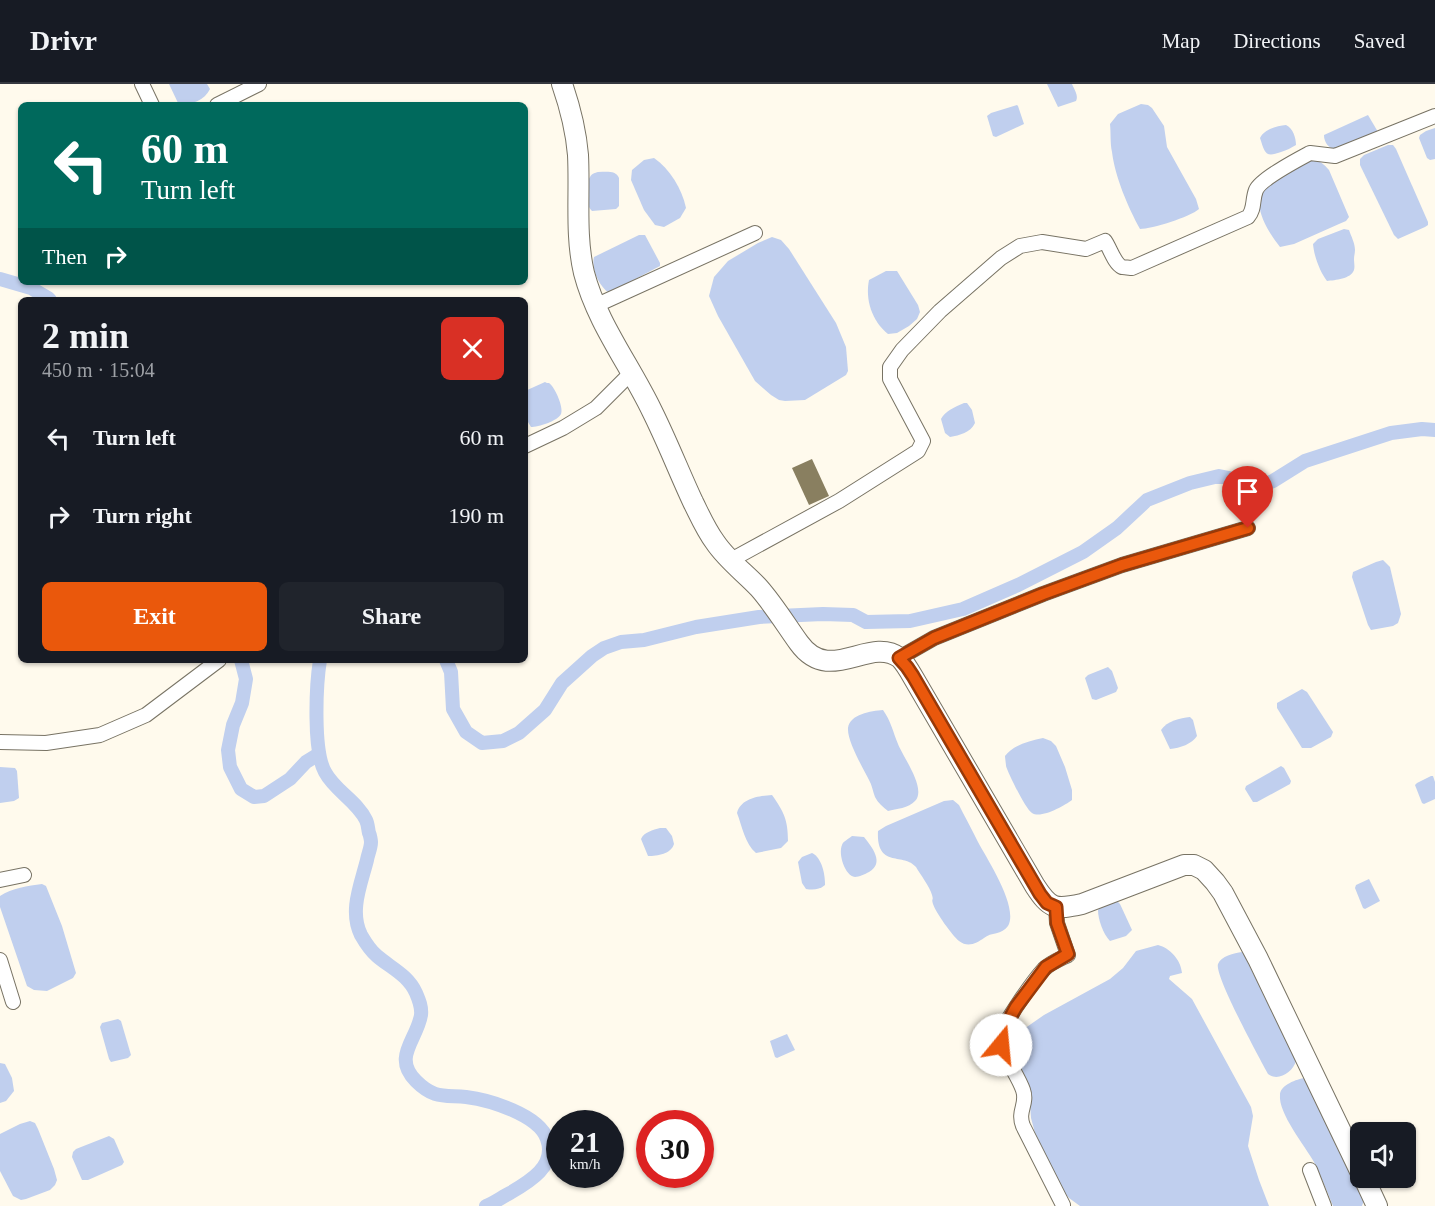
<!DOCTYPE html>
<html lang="en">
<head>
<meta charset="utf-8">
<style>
  :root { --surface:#171b24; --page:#20242c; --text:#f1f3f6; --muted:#9ea1a6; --line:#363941; --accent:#ea580c }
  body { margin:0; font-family:"Times New Roman",serif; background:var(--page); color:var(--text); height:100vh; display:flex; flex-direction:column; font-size:22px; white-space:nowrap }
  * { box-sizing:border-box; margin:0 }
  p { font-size:20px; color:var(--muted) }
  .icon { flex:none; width:33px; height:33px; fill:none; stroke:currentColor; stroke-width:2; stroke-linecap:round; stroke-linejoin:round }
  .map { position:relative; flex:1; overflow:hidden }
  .panel { position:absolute; left:18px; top:213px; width:510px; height:366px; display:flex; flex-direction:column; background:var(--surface); border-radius:9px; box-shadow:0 2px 4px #0004 }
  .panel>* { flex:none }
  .guide { position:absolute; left:18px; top:18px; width:510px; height:183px; border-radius:9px; box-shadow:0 2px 4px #0004; background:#00695c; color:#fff; overflow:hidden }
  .buttons { position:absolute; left:1350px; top:1038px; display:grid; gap:12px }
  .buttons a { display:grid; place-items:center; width:66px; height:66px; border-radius:9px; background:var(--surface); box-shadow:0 2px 4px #0004; font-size:30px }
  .speed { position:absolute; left:546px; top:1026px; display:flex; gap:12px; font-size:30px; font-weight:700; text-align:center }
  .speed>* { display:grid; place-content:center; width:78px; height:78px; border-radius:50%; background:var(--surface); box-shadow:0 2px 4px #0004; line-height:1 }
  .speed small { font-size:15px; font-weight:400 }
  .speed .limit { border:9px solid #d22; background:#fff; color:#111 }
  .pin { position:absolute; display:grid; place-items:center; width:51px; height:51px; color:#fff; margin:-62px -26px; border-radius:50% 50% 50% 0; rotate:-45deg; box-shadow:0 0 6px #0007 }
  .pin .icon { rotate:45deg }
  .me { position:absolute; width:66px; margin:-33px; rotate:17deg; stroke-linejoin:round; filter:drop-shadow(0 0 4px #0008) }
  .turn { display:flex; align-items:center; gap:21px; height:126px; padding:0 24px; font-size:27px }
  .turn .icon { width:78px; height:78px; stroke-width:2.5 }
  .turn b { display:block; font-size:42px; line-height:51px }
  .then { display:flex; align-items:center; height:57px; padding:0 24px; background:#0003; gap:12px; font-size:22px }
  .round { display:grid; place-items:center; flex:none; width:63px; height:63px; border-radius:9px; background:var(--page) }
  .head { display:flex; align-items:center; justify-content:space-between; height:102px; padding:0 24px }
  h1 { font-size:36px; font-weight:800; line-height:45px }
  .button { display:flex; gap:12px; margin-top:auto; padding:12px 24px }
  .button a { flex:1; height:69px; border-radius:9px; background:var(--accent); color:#fff; font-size:24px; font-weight:800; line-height:69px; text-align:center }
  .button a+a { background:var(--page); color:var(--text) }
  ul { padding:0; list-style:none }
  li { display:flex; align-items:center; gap:18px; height:78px; padding:0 24px }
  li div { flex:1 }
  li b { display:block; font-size:22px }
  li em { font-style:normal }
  header { display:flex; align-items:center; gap:36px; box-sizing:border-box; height:84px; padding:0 30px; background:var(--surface); border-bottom:2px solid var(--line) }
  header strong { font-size:28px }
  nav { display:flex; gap:33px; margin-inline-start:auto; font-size:21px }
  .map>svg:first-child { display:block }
</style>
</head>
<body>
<header>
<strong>Drivr</strong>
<nav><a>Map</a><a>Directions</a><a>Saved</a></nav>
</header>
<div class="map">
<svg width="1435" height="1122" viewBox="0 0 1435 1122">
  <rect width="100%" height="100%" fill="#fffaed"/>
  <g fill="#c0cfee">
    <path d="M169 0H207L210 5C205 16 191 21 179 21Z"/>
    <path d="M1047 0H1072C1074 5 1079 12 1076 17L1058 23Z"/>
    <path d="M1141 20 1148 21 1152 24 1164 42 1167 63 1196 115 1199 125C1190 133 1152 145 1140 145 1128 123 1115 93 1112 68 1110 59 1111 49 1110 40L1118 30Z"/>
    <polygon points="1017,21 1018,22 1024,40 996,53 993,52 987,32 991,29"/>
    <path d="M1368 31 1378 48 1376 50 1338 66C1329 65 1324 59 1324 51Z"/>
    <path d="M1286 41C1293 44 1296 54 1296 61 1291 64 1287 66 1281 68 1265 74 1265 69 1260 54 1264 45 1277 42 1286 41Z"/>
    <polygon points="1435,44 1435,75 1430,76 1427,74 1419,54 1420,51 1426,47"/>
    <polygon points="1388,61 1393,61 1396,65 1428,138 1428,141 1425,143 1398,155 1394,151 1360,81 1360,75 1364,71"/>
    <path d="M654 74C670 85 682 105 686 124L680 134 664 143 655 141 644 126 631 96 632 86 644 76Z"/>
    <path d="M1312 75C1320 77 1324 80 1329 86L1349 133 1346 137 1339 140 1294 160 1280 163C1268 148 1248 117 1267 100 1274 92 1302 81 1312 75Z"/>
    <path d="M598 88C606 88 616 86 619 94V122L616 125 592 127C585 120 584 102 590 93 592 89 595 89 598 88Z"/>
    <path d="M1344 145 1349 146C1351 152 1355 159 1355 166 1355 169 1354 172 1354 175 1354 178 1355 183 1354 186 1351 195 1335 196 1327 197 1320 188 1314 172 1313 160L1318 155Z"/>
    <path d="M639 151H645L660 179V182L609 209C599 202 591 185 594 173Z"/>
    <polygon points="772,153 781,156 789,165 836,239 846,263 848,287 846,291 805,316 785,317 779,316 771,311 755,297 718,232 709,212 714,193 728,177 758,159"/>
    <path d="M886 187H897L918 221 920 228 917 235 909 242 897 249 888 250C872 237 865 216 869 196Z"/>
    <path d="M545 298C546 299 548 299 549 299 555 303 564 324 561 330 558 337 538 343 531 343L525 333V307Z"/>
    <path d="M964 319H967L972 326 975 339C970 349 960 351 950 353L945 349 941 335C945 327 955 323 964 319Z"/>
    <polygon points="1383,476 1390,483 1401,530 1398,539 1393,542 1371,546 1368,541 1352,493 1353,488 1376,478"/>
    <polygon points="1108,583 1112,587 1118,604 1116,608 1096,616 1092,615 1085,594 1088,591"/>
    <polygon points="1302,605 1307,608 1333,648 1331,653 1311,664 1302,664 1277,624 1277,619"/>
    <path d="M883 626C891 637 893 648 898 660 903 673 927 705 915 717 909 724 896 725 888 727 883 723 878 719 875 713 873 708 872 701 869 696 863 684 847 657 848 644 850 630 871 627 883 626Z"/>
    <path d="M1190 633 1193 636 1197 652C1192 660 1180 664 1170 665L1161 646C1167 637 1180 634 1190 633Z"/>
    <path d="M1043 654 1051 657 1056 662 1065 683 1072 706V716C1064 722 1041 735 1032 729 1026 726 1008 689 1006 682 1006 680 1005 674 1005 672 1013 661 1029 657 1043 654Z"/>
    <polygon points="1281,682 1284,684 1291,697 1290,700 1257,718 1253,718 1245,705 1246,702"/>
    <polygon points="0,683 15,684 17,687 19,714 14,717 0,719"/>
    <polygon points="1431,692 1433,692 1435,698 1435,715 1424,720 1422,719 1415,701 1417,699"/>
    <path d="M772 711C784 728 788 736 788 757L781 764 756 769C745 760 742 742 737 729 741 714 759 712 772 711Z"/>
    <path d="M953 716 959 721 963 729C968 738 973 748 978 758 987 775 1019 823 1008 842 1002 851 991 848 984 854 977 859 968 864 959 857 952 851 936 829 933 820 931 813 934 818 932 811 930 803 920 790 916 783 904 768 876 785 878 747L886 742 944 717Z"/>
    <path d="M660 744H666L672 752 674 760C671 770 658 772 648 772L641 755C644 748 653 746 660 744Z"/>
    <path d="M852 752 864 753C872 763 885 779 869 788 865 790 859 793 855 793 845 792 838 770 842 761 843 757 849 755 852 752Z"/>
    <path d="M812 769C822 774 825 790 825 801 819 806 813 806 806 805L802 799 798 778 802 773Z"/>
    <polygon points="1369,795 1380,817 1365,825 1363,824 1355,804 1356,801"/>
    <path d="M42 800 46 802 62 842 76 889 73 894 47 907 34 906 27 902 0 823V812C12 804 28 802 42 800Z"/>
    <path d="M1117 817 1120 820 1132 846 1126 852 1110 857C1103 850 1098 835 1098 826L1102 822Z"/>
    <path d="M1158 861C1170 864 1181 876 1182 889L1170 892 1169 895 1192 915 1251 1023 1253 1032 1248 1062 1259 1096 1269 1122H1080L1069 1114 1062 1106 1035 1049 1031 1034 1029 1008 1017 969V956L1021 947 1044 931 1110 895 1123 884 1136 867Z"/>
    <path d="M1242 868 1245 872C1261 907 1280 942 1296 977 1293 988 1278 998 1268 990 1260 975 1214 891 1218 880 1221 872 1234 869 1242 868Z"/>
    <polygon points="118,935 121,937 131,971 128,974 111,978 109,975 100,943 102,939"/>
    <polygon points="787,950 795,966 777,974 775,973 770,957"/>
    <polygon points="0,979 5,980 12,994 14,1007 6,1017 0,1019"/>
    <path d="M1305 994 1312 1004 1337 1064 1358 1098 1364 1116 1362 1122H1333C1327 1107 1321 1093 1314 1078 1305 1062 1278 1029 1280 1011 1280 1001 1297 995 1305 994Z"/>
    <polygon points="30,1037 35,1039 38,1045 54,1085 57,1096 55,1101 50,1106 26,1115 21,1116 13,1112 0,1087 0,1050 20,1040"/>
    <polygon points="109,1052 114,1055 124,1078 122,1081 88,1096 82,1096 72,1073 73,1068 76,1065"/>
  </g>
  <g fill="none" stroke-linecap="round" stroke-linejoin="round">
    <g stroke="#c0cfee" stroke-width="14">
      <polyline points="0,195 31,204 48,214 50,216"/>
      <polyline points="241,576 246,595 242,619 233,641 228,666 230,683 241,705 254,713 264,712 290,695 306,678 319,670"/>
      <path d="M320 576C316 601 313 667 325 688 335 707 357 717 366 736 368 740 368 745 369 749 370 750 371 757 371 758 371 764 368 770 367 776 361 800 349 827 361 851 365 858 371 867 377 872 391 884 408 891 416 909 419 916 422 923 421 931 417 956 392 973 416 997 434 1015 444 1011 466 1013 490 1016 539 1031 547 1055 557 1082 529 1098 510 1109 502 1113 494 1119 486 1122"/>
      <polyline points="446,576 451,588 453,625 466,648 482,659 503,657 519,649 545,626 562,599 592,572 604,564 621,558 644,556 696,543 759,533 823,530 853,531 866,538 910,537 963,525 1018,501 1083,468 1117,444 1147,416 1190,399 1219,392 1229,394 1236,402 1254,405 1273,397 1305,377 1391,349 1422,345 1435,346"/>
    </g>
  </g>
  <polygon fill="#897f60" points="812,375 829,412 809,421 792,384"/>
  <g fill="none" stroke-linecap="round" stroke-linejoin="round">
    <defs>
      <g id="street">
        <polyline points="142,0 152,21"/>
        <polyline points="217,21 259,0"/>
        <polyline points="597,221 755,149"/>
        <polyline points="525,362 563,344 596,324 631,289"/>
        <path d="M731 476 839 417 918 367 923 357 890 295V283L902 266 940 227 1001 174 1020 162 1042 158 1086 165 1105 157C1110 164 1114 179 1122 183 1123 183 1131 184 1132 184L1248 133C1255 125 1252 116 1256 106 1261 95 1297 76 1310 69L1335 72 1435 32"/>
        <polyline points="899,574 934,554 1043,510 1122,481 1248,444"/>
        <polyline points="0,658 46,659 100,651 146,631 219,576"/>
        <polyline points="0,796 24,791"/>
        <path d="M1056 823 1057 839 1068 871C1060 875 1050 879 1044 885 1035 895 999 944 1000 955 1002 971 1018 991 1023 1006 1028 1020 1017 1027 1023 1042L1063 1121"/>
        <polyline points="0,876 13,918"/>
        <polyline points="1310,1086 1324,1122"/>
      </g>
      <g id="secondary">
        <path d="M562 0C570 23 576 47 578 71 580 110 575 151 584 189 597 239 630 281 652 327 667 357 679 388 693 418 700 432 706 446 715 458 727 476 745 489 759 504 774 521 786 541 799 559 830 602 869 551 900 574 905 579 909 586 913 593L1035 802C1050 825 1055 826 1082 820L1184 781H1194L1204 786 1215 798 1223 809 1258 875 1360 1087"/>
        <polyline points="1364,1094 1377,1122"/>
      </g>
    </defs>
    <use href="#street" stroke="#787364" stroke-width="16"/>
    <use href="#secondary" stroke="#787364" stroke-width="22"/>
    <use href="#street" stroke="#fff" stroke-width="14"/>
    <use href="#secondary" stroke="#fff" stroke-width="20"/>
  </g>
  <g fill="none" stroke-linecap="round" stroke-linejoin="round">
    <defs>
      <polyline id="route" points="1001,961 1000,952 1016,923 1046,883 1068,870 1057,839 1056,823 1047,819 1040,810 913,592 907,583 899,574 934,554 1043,510 1122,481 1248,444"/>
    </defs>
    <use href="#route" stroke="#983908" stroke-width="15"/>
    <use href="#route" stroke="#ea580c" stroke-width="10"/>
  </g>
</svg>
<div class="buttons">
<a><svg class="icon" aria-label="sound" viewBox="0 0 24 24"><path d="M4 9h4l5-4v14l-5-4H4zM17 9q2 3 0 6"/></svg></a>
</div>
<div class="speed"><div>21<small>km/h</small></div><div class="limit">30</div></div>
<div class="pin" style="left:1248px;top:444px;background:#d93025"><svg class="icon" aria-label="arrive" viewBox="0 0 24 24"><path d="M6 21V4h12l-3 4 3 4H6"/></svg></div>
<svg class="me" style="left:1001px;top:961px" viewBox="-20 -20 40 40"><circle r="19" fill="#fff"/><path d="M0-13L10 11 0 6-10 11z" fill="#ea580c"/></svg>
<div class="guide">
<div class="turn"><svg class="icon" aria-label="left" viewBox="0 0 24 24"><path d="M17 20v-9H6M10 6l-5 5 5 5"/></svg><div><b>60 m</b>Turn left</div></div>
<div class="then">Then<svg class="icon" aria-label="right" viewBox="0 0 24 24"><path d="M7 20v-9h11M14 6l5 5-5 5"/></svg></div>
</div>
<section class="panel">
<div class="head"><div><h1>2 min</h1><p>450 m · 15:04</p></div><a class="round" style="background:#d93025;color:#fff"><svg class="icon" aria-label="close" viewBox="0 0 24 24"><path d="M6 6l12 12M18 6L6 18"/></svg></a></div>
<ul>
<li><svg class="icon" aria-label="left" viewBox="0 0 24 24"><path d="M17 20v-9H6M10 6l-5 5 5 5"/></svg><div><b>Turn left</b></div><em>60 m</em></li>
<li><svg class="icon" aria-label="right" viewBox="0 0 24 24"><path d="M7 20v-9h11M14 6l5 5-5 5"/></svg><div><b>Turn right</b></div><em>190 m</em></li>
</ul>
<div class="button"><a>Exit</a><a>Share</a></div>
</section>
</div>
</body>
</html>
